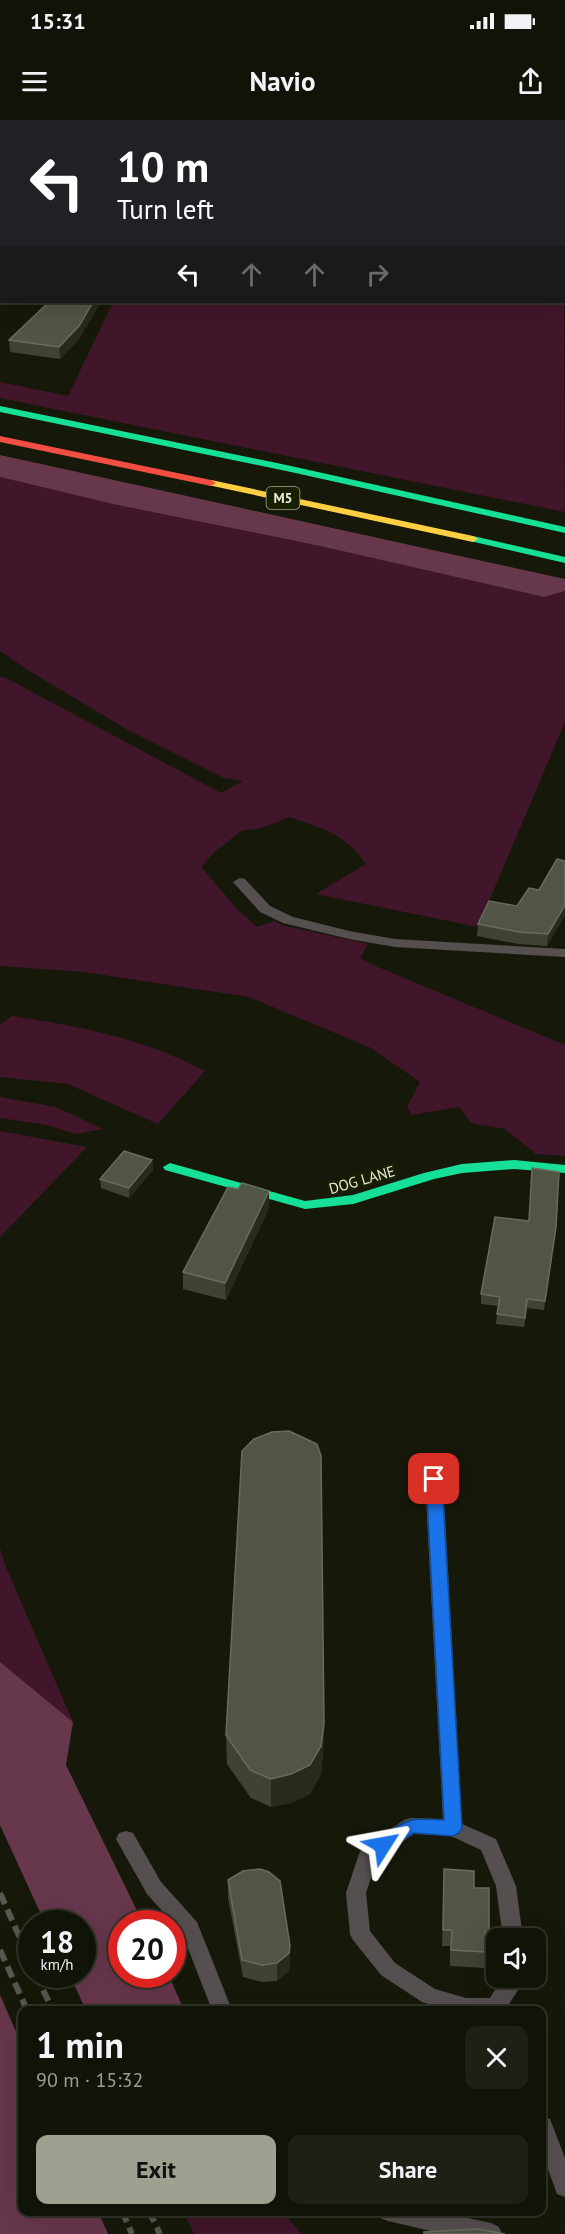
<!DOCTYPE html>
<html lang="en">
<head>
<meta charset="utf-8">
<style>
  :root { --surface:#101307; --page:#1e2015; --text:#f1f3f6; --muted:#9c9e9b; --line:#303228; --accent:#9da290 }
  body { margin:0; font-family:"PT Sans",sans-serif; background:var(--page); color:var(--text); height:100vh; display:flex; flex-direction:column; font-size:22px; white-space:nowrap }
  * { box-sizing:border-box; margin:0 }
  p { font-size:20px; color:var(--muted) }
  .icon { flex:none; width:33px; height:33px; fill:none; stroke:currentColor; stroke-width:2; stroke-linecap:round; stroke-linejoin:round }
  .map { position:relative; flex:1; overflow:hidden }
  .panel { position:absolute; left:18px; top:1886px; width:528px; height:210px; display:flex; flex-direction:column; background:var(--surface); border-radius:12px; box-shadow:0 6px 24px #0002,0 0 0 2px var(--line) }
  .panel>* { flex:none }
  .top-card { position:absolute; left:0px; top:0px; width:566px; height:183px; box-shadow:0 6px 24px #0002,0 0 0 2px var(--line); background:#202124; color:#fff; overflow:hidden }
  .fabs { position:absolute; left:486px; top:1808px; display:grid; gap:12px }
  .fabs a { display:grid; place-items:center; width:60px; height:60px; border-radius:12px; background:var(--surface); box-shadow:0 6px 24px #0002,0 0 0 2px var(--line); font-size:30px }
  .speed { position:absolute; left:18px; top:1790px; display:flex; gap:12px; font-size:30px; font-weight:700; text-align:center }
  .speed>* { display:grid; place-content:center; width:78px; height:78px; border-radius:50%; background:var(--surface); box-shadow:0 6px 24px #0002,0 0 0 2px var(--line); line-height:1 }
  .speed small { font-size:15px; font-weight:400 }
  .speed .limit { border:9px solid #d22; background:#fff; color:#111 }
  .pin { position:absolute; display:grid; place-items:center; width:51px; height:51px; color:#fff; margin:-26px; border-radius:12px; box-shadow:0 3px 9px #0006 }
  .me { position:absolute; width:66px; margin:-33px; rotate:56deg; stroke-linejoin:round; filter:drop-shadow(0 0 4px #0008) }
  .turn { display:flex; align-items:center; gap:21px; height:126px; padding:0 18px; font-size:27px }
  .turn .icon { width:78px; height:78px; stroke-width:2.5 }
  .turn b { display:block; font-size:42px; line-height:51px }
  .lanes { display:flex; align-items:center; height:57px; padding:0 18px; background:#0003; justify-content:center; gap:30px; direction:ltr }
  .lanes .off { opacity:.35 }
  .round { display:grid; place-items:center; flex:none; width:63px; height:63px; border-radius:12px; background:var(--page) }
  .headline { display:flex; align-items:center; justify-content:space-between; height:102px; padding:0 18px }
  h1 { font-size:36px; font-weight:700; line-height:45px }
  .cta { display:flex; gap:12px; margin-top:auto; padding:12px 18px }
  .cta a { flex:1; height:69px; border-radius:12px; background:var(--accent); color:#111; font-size:24px; font-weight:700; line-height:69px; text-align:center }
  .cta a+a { background:var(--page); color:var(--text) }
  .status { display:flex; justify-content:space-between; align-items:center; height:42px; padding:0 30px; background:var(--surface); direction:ltr }
  .status svg { height:16px; fill:currentColor }
  header { display:flex; justify-content:space-between; align-items:center; height:78px; padding:0 18px; background:var(--surface); font-size:27px; font-weight:700 }
  .map>svg:first-child { display:block }
</style>
</head>
<body>
<div class="status"><b>15:31</b><svg viewBox="0 0 49 12"><path d="M0 12V9h3v3zM5 12V6h3v6zM10 12V3h3v9zM15 12V0h3v12zM26 1h20v11H26zM47 4h2v5h-2z"/></svg></div>
<header><svg class="icon" aria-label="menu" viewBox="0 0 24 24"><path d="M4 6h16M4 12h16M4 18h16"/></svg>Navio<svg class="icon" aria-label="share" viewBox="0 0 24 24"><path d="M12 15V3M7 8l5-5 5 5M5 13v7h14v-7"/></svg></header>
<div class="map">
<svg width="565" height="2114" viewBox="0 0 565 2114">
  <rect width="100%" height="100%" fill="#161909"/>
  <g fill="#41162a">
    <polygon points="564,147 565,392 0,278 0,262 68,276 113,182 564,182"/>
    <path d="M0 357 113 384 320 426 544 477 565 471V602L478 807 316 774 366 744C345 713 323 709 290 697L259 709 243 710 214 732 201 747 238 790 257 807 275 801 281 805 368 824 360 838 373 845 565 925V1036L536 1034 505 1009 471 1003 459 987 412 995 407 987 420 962 371 928 249 877 84 852 0 846V557L6 558 221 673 243 661 224 658 128 610 26 549 0 531Z"/>
    <path d="M12 896C79 906 145 919 205 951L158 1004 68 964 0 957V905Z"/>
    <polygon points="0,977 56,987 103,1009 76,1014 47,1005 0,998"/>
    <polygon points="0,1011 87,1027 0,1117"/>
    <polygon points="0,1428 5,1445 73,1602 0,1542"/>
    <polygon points="183,2091 281,2091 302,2114 194,2114"/>
  </g>
  <g fill="#67374c">
    <polygon points="0,335 565,459 565,471 544,477 320,426 113,384 0,357"/>
    <polygon points="0,1542 73,1602 66,1645 143,1803 122,1803 122,1854 168,1854 184,1890 86,1890 69,1854 82,1854 82,1803 45,1803 0,1705"/>
    <polygon points="0,1875 22,1925 22,2091 98,2091 108,2114 0,2114"/>
  </g>
  <g fill="none" stroke-linecap="round" stroke-linejoin="round">
    <g fill="#564f50" fill-rule="evenodd">
      <polygon points="165,0 174,0 163,2"/>
      <polygon points="432,0 441,0 443,2 433,2"/>
      <rect x="0" y="111" width="2" height="6"/>
      <polygon points="240,758 245,759 270,786 293,797 349,811 395,819 565,829 565,837 395,827 349,819 283,803 260,792 233,762"/>
      <polygon points="434,1353 440,1355 443,1359 462,1704 496,1719 516,1766 523,1818 503,1818 496,1766 481,1730 451,1716 414,1714 377,1739 366,1773 370,1811 395,1843 435,1869 466,1878 490,1878 503,1857 523,1857 520,1867 505,1890 446,1890 422,1882 381,1855 353,1820 350,1814 346,1773 359,1734 362,1728 404,1700 411,1698 443,1699 425,1359 428,1355"/>
      <polygon points="126,1711 133,1713 161,1762 197,1802 232,1890 212,1890 182,1813 147,1774 116,1719 119,1713"/>
      <polygon points="542,1996 550,1999 565,2038 565,2077 557,2074 542,2033"/>
      <polygon points="377,2091 435,2091 491,2103 499,2107 502,2114 444,2114 388,2101 380,2098"/>
    </g>
    <g fill="#564f50" fill-rule="evenodd">
      <rect x="90" y="0" width="16" height="2"/>
      <rect x="564" y="136" width="1" height="12"/>
    </g>
    <g fill="#16e098" fill-rule="evenodd">
      <polygon points="0,286 291,346 565,407 565,413 291,352 0,292"/>
      <polygon points="473,416 565,437 565,443 470,421 468,419"/>
      <polygon points="514,1040 565,1045 565,1053 514,1049 462,1053 434,1059 353,1084 305,1089 165,1050 163,1047 170,1043 305,1081 353,1075 424,1053 462,1044"/>
    </g>
    <polygon fill="#ffcf43" fill-rule="evenodd" points="211,360 473,416 478,419 473,422 208,365 206,363"/>
    <polygon fill="#f24e42" fill-rule="evenodd" points="0,316 211,360 216,363 211,366 0,322"/>
    <g stroke="#585750" stroke-width="6" stroke-dasharray="12 6" stroke-linecap="butt">
      <polyline points="0,1773 32,1845"/>
      <polyline points="0,1830 27,1890"/>
      <polyline points="35,1854 53,1890"/>
      <polyline points="122,2091 132,2114"/>
      <polyline points="149,2091 160,2114"/>
    </g>
  </g>
  <g fill="#3f4334">
    <polygon points="2,126 2,176 0,176 0,127"/>
    <polygon points="80,218 60,239 10,232 9,220"/>
    <polygon points="565,741 565,795 547,826 518,824 477,816 478,804 517,786 539,770"/>
    <polygon points="152,1040 153,1050 129,1078 101,1068 100,1059"/>
    <polygon points="238,1069 269,1071 269,1088 226,1180 183,1169 183,1152"/>
    <polygon points="556,1107 544,1190 527,1188 524,1207 496,1204 498,1186 481,1184 481,1174"/>
    <polygon points="324,1604 323,1632 321,1654 310,1674 291,1683 271,1687 251,1678 227,1644 226,1615"/>
    <polygon points="444,1749 474,1768 489,1812 488,1828 486,1828 484,1848 450,1846 450,1826 442,1826"/>
    <polygon points="228,1760 290,1844 289,1851 277,1861 262,1862 243,1857 228,1778"/>
  </g>
  <g fill="#272a1c">
    <polygon points="330,0 345,0 341,2 327,2"/>
    <polygon points="93,182 101,182 80,218 60,239 59,227"/>
    <polygon points="565,785 565,795 547,826 548,814"/>
    <polygon points="152,1040 153,1050 129,1078 129,1068"/>
    <polygon points="269,1071 269,1088 226,1180 225,1163"/>
    <polygon points="556,1107 555,1116 544,1190 545,1181"/>
    <polygon points="324,1604 323,1632 321,1654 310,1674 291,1683 271,1687 271,1659"/>
    <polygon points="290,1826 290,1844 289,1851 277,1861 277,1843"/>
  </g>
  <g fill="#505546" stroke="#686c5d" stroke-width="1.5">
    <polygon points="176,0 330,0 327,1 328,2 177,2"/>
    <polygon points="2,126 2,164 0,164 0,127"/>
    <polygon points="49,182 93,182 79,206 59,227 9,220"/>
    <polygon points="557,739 565,741 565,785 548,814 519,812 478,804 489,781 517,786 529,768 539,770"/>
    <polygon points="124,1031 152,1040 129,1068 100,1059"/>
    <polygon points="532,1048 559,1052 556,1107 545,1181 527,1179 525,1198 497,1194 500,1177 481,1174 495,1097 529,1101"/>
    <polygon points="242,1063 269,1071 225,1163 183,1152 228,1067 238,1069"/>
    <polygon points="289,1311 317,1324 321,1336 324,1604 321,1626 310,1645 291,1654 271,1659 250,1650 226,1615 242,1331 254,1319 272,1312"/>
    <polygon points="260,1749 269,1752 280,1761 290,1826 289,1833 277,1843 262,1845 242,1840 228,1760 243,1751"/>
    <polygon points="444,1749 474,1751 474,1768 489,1768 489,1812 485,1812 486,1832 451,1830 452,1810 443,1810"/>
    <polygon points="478,2109 505,2114 424,2114 424,2112"/>
  </g>
  <path fill="#1a73e8" stroke="#114b97" stroke-width="1.5" d="M434 1353 440 1355 442 1359 462 1708 459 1713 453 1716 414 1713 383 1732 377 1730 374 1725C377 1718 382 1716 388 1712 412 1696 416 1699 444 1700L426 1359 429 1355Z"/>
  <g text-anchor="middle" stroke-width="6" stroke-linejoin="round" paint-order="stroke">
    <rect fill="#191f03" stroke="#a8ae99" stroke-width="1.5" x="266.5" y="367" width="33" height="22" rx="4.5"/>
    <g font-size="14" font-weight="bold" fill="#e5ebd9">
      <text x="283" y="383">M5</text>
    </g>
    <g font-size="15" fill="#e5ebd9" stroke="#191f03">
      <text transform="translate(362 1060) rotate(-16)" y="5">DOG LANE</text>
    </g>
  </g>
</svg>
<div class="fabs">
<a><svg class="icon" aria-label="sound" viewBox="0 0 24 24"><path d="M4 9h4l5-4v14l-5-4H4zM17 9q2 3 0 6"/></svg></a>
</div>
<div class="speed"><div>18<small>km/h</small></div><div class="limit">20</div></div>
<div class="pin" style="left:434px;top:1359px;background:#d93025"><svg class="icon" aria-label="arrive" viewBox="0 0 24 24"><path d="M6 21V4h12l-3 4 3 4H6"/></svg></div>
<svg class="me" style="left:383px;top:1725px" viewBox="-20 -20 40 40"><path d="M0-17L14 15 0 8-14 15z" fill="#1a73e8" stroke="#fff" stroke-width="4"/></svg>
<div class="top-card">
<div class="turn"><svg class="icon" aria-label="left" viewBox="0 0 24 24"><path d="M17 20v-9H6M10 6l-5 5 5 5"/></svg><div><b>10 m</b>Turn left</div></div>
<div class="lanes"><svg class="icon" aria-label="left" viewBox="0 0 24 24"><path d="M17 20v-9H6M10 6l-5 5 5 5"/></svg><svg class="icon off" aria-label="ahead" viewBox="0 0 24 24"><path d="M12 20V5M6 11l6-6 6 6"/></svg><svg class="icon off" aria-label="ahead" viewBox="0 0 24 24"><path d="M12 20V5M6 11l6-6 6 6"/></svg><svg class="icon off" aria-label="right" viewBox="0 0 24 24"><path d="M7 20v-9h11M14 6l5 5-5 5"/></svg></div>
</div>
<section class="panel">
<div class="headline"><div><h1>1 min</h1><p>90 m · 15:32</p></div><a class="round"><svg class="icon" aria-label="close" viewBox="0 0 24 24"><path d="M6 6l12 12M18 6L6 18"/></svg></a></div>
<div class="cta"><a>Exit</a><a>Share</a></div>
</section>
</div>
</body>
</html>
